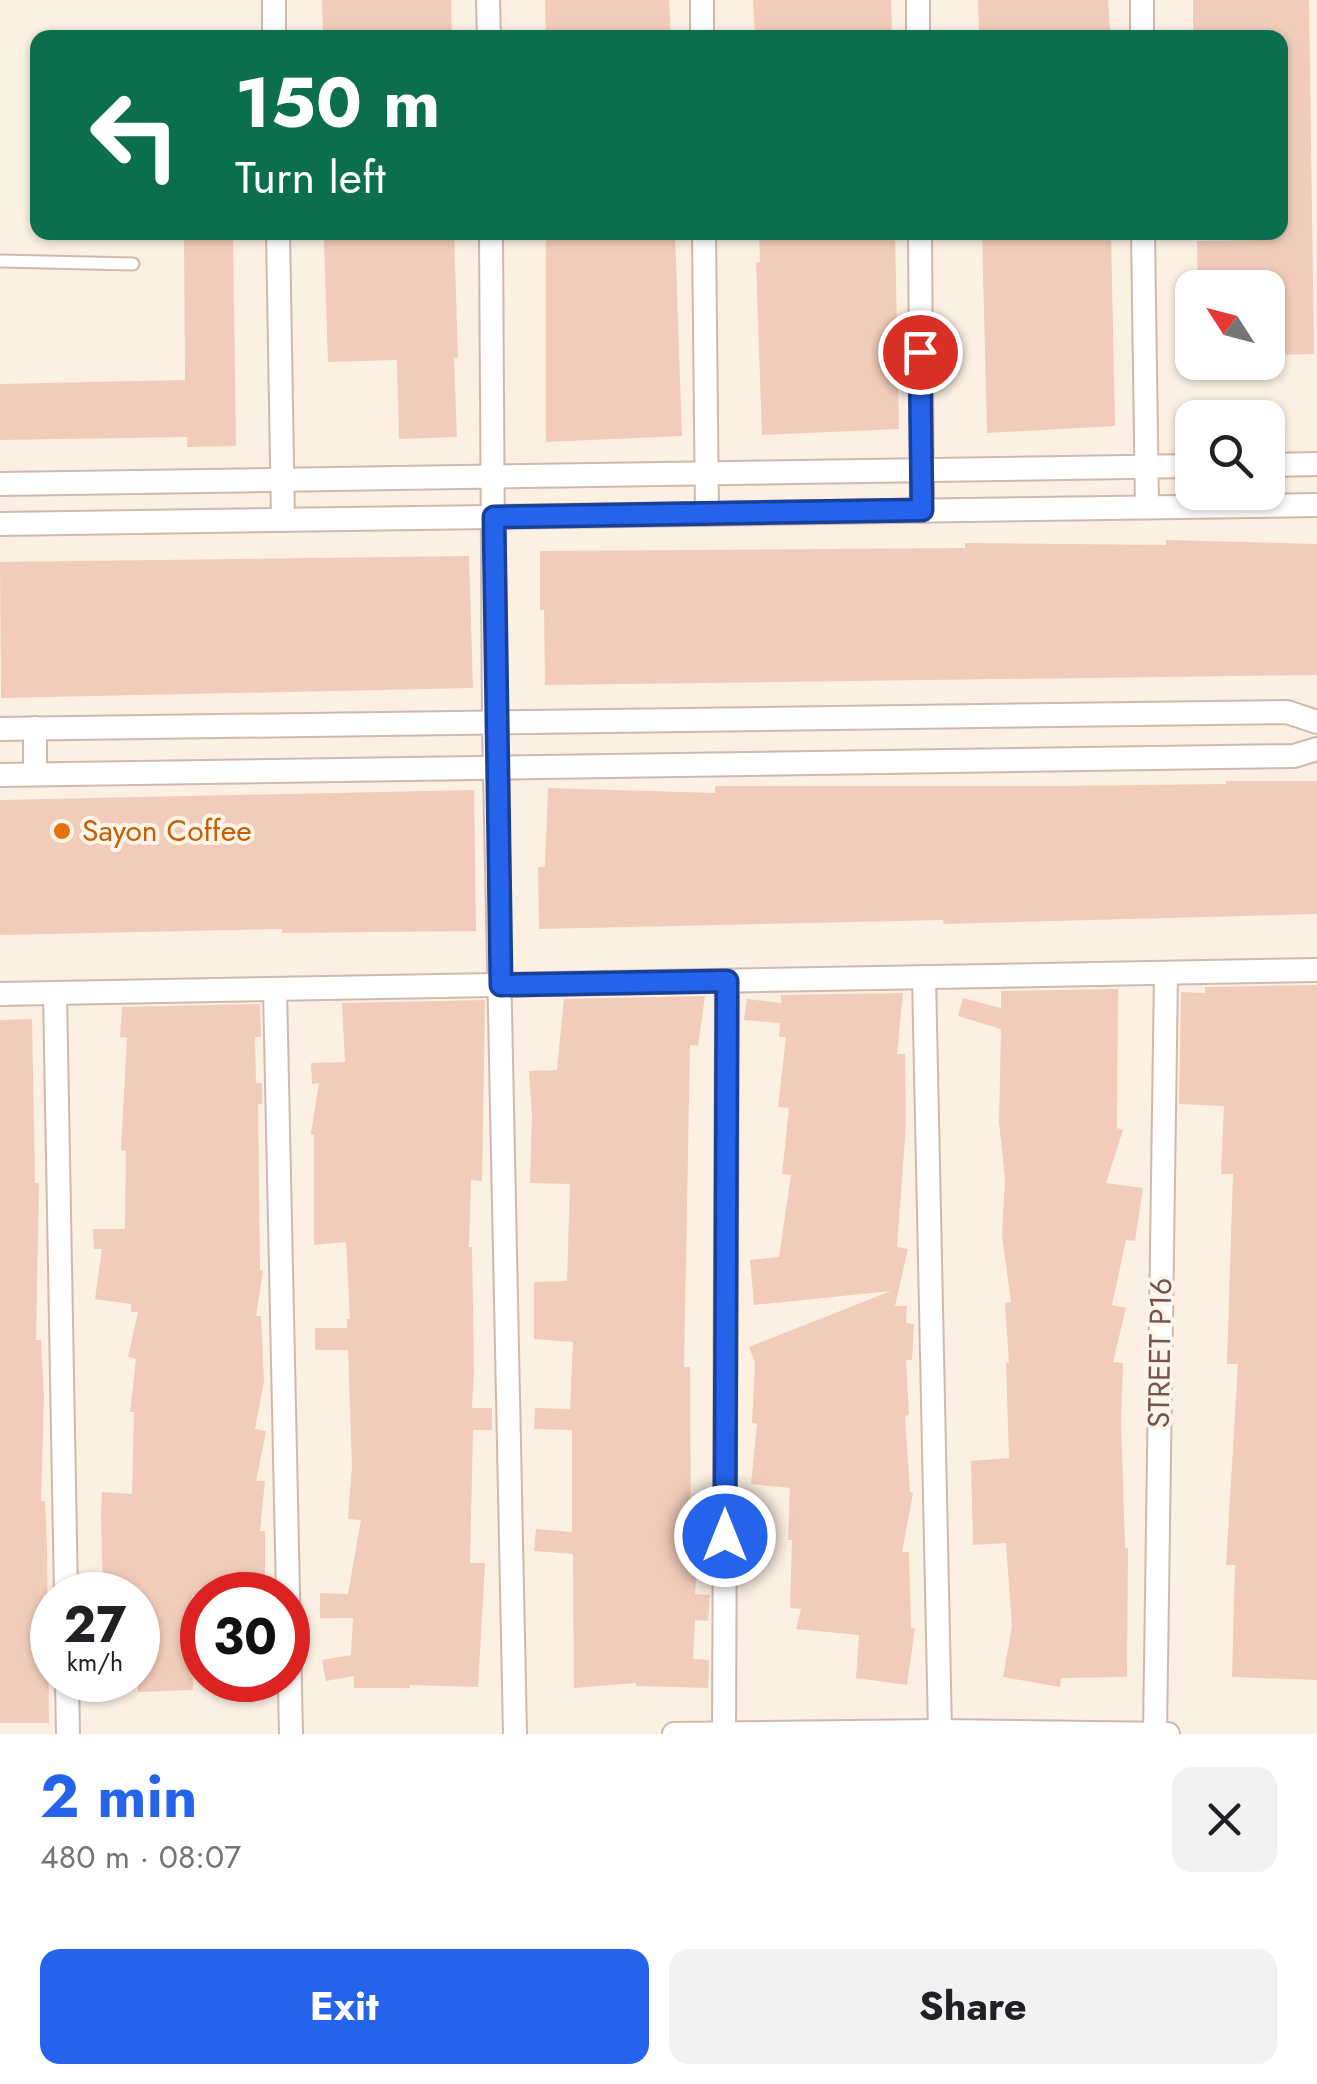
<!DOCTYPE html>
<html lang="en">
<head>
<meta charset="utf-8">
<style>
  :root { --surface:#fff; --page:#f2f2f2; --text:#202124; --muted:#757577; --accent:#2563eb }
  body { margin:0; font-family:Jost,sans-serif; background:var(--page); color:var(--text); height:100vh; display:flex; flex-direction:column; font-size:38px; white-space:nowrap }
  * { box-sizing:border-box; margin:0 }
  p { font-size:32px; color:var(--muted) }
  .icon { flex:none; width:55px; height:55px; fill:none; stroke:currentColor; stroke-width:2; stroke-linecap:round; stroke-linejoin:round }
  .map { position:relative; height:1734px; overflow:hidden }
  .drawer { display:flex; flex-direction:column; background:var(--surface); flex:1 }
  .drawer>* { flex:none }
  .guide { position:absolute; left:30px; top:30px; width:1258px; height:210px; border-radius:20px; box-shadow:0 2px 8px #0004; background:#0b6e4f; color:#fff; overflow:hidden }
  .needle { width:65px; rotate:306deg }
  .tools { position:absolute; left:1175px; top:270px; display:grid; gap:20px }
  .tools a { display:grid; place-items:center; width:110px; height:110px; border-radius:20px; background:var(--surface); box-shadow:0 2px 8px #0004; font-size:50px }
  .speed { position:absolute; left:30px; top:1572px; display:flex; gap:20px; font-size:50px; font-weight:700; text-align:center }
  .speed>* { display:grid; place-content:center; width:130px; height:130px; border-radius:50%; background:var(--surface); box-shadow:0 2px 8px #0004; line-height:1 }
  .speed small { font-size:25px; font-weight:400 }
  .speed .limit { border:15px solid #d22; background:#fff; color:#111 }
  .pin { position:absolute; display:grid; place-items:center; width:85px; height:85px; color:#fff; margin:-42px; border:5px solid #fff; border-radius:50%; box-shadow:0 2px 10px #0007 }
  .me { position:absolute; width:110px; margin:-55px; rotate:0deg; stroke-linejoin:round; filter:drop-shadow(0 0 8px #0008) }
  .turn { display:flex; align-items:center; gap:35px; height:210px; padding:0 40px; font-size:45px }
  .turn .icon { width:130px; height:130px; stroke-width:2.5 }
  .turn b { display:block; font-size:70px; line-height:85px }
  .round { display:grid; place-items:center; flex:none; width:105px; height:105px; border-radius:20px; background:var(--page) }
  .overview { display:flex; align-items:center; justify-content:space-between; height:170px; padding:0 40px }
  h1 { font-size:60px; font-weight:700; line-height:75px; color:var(--accent) }
  .action { display:flex; gap:20px; margin-top:auto; padding:20px 40px }
  .action a { flex:1; height:115px; border-radius:20px; background:var(--accent); color:#fff; font-size:40px; font-weight:700; line-height:115px; text-align:center }
  .action a+a { background:var(--page); color:var(--text) }
  .map>svg:first-child { display:block }
</style>
</head>
<body>
<div class="map">
<svg width="1317" height="1734" viewBox="0 0 1317 1734">
  <rect width="100%" height="100%" fill="#fcf0e2"/>
  <g fill="#f1ccba">
    <polygon points="322,0 451,0 452,38 323,38"/>
    <polygon points="545,0 669,0 671,38 546,38"/>
    <polygon points="753,0 891,0 892,33 877,34 878,38 755,38"/>
    <polygon points="978,0 1108,0 1110,31 979,35"/>
    <polygon points="1193,0 1309,0 1314,354 1268,355 1268,288 1198,288 1197,241 1258,240 1258,232 1280,232 1280,38 1193,38"/>
    <polygon points="454,232 458,358 454,358 457,437 399,439 397,360 328,362 324,240 397,237 397,233"/>
    <polygon points="759,232 895,232 899,429 762,435 756,263 760,262"/>
    <polygon points="982,232 1111,232 1115,426 987,433"/>
    <polygon points="603,234 603,238 675,235 682,436 546,442 546,236"/>
    <polygon points="233,237 236,446 187,447 187,437 0,440 0,384 185,380 184,238"/>
    <polygon points="1166,540 1317,544 1317,675 545,685 544,610 540,610 540,551 965,548 965,543 1166,545"/>
    <polygon points="469,556 473,688 1,698 0,562"/>
    <polygon points="1226,781 1317,781 1317,914 944,924 943,920 539,929 538,867 545,867 548,788 715,793 715,786 1058,786 1226,784"/>
    <polygon points="474,790 476,931 282,933 282,929 0,935 0,800"/>
    <polygon points="1317,985 1317,1680 1232,1677 1235,1565 1226,1565 1238,1364 1227,1364 1233,1174 1221,1174 1224,1106 1179,1104 1181,992 1205,993 1205,987"/>
    <polygon points="1118,989 1117,1128 1123,1130 1106,1183 1143,1188 1135,1241 1126,1240 1112,1305 1126,1308 1113,1362 1123,1363 1121,1422 1125,1548 1128,1548 1127,1677 1061,1678 1060,1687 1003,1677 1012,1626 1006,1543 973,1545 971,1461 1009,1458 1006,1363 1009,1363 1005,1303 1011,1302 1002,1235 1005,1179 999,1122 1001,1029 958,1016 963,998 1001,1008 1001,991"/>
    <polygon points="903,993 897,1054 905,1054 906,1124 897,1247 908,1249 895,1306 907,1306 906,1323 914,1324 912,1360 906,1360 909,1415 905,1416 910,1492 913,1493 902,1552 909,1552 911,1628 915,1628 907,1685 856,1678 859,1635 796,1629 801,1609 790,1608 792,1540 788,1540 790,1488 751,1484 757,1424 752,1423 755,1363 749,1347 891,1291 754,1305 750,1260 779,1257 791,1175 782,1174 789,1108 778,1107 786,1037 779,1037 780,1023 744,1020 747,999 781,1003 781,995"/>
    <polygon points="705,996 698,1046 690,1045 684,1367 690,1367 691,1559 698,1560 695,1594 710,1595 708,1621 695,1620 693,1659 709,1660 708,1688 636,1686 636,1683 574,1688 573,1554 534,1551 536,1529 572,1532 572,1430 534,1429 535,1408 570,1409 573,1342 534,1339 534,1282 567,1281 570,1184 530,1183 532,1116 529,1071 557,1070 564,999"/>
    <polygon points="485,1000 482,1181 471,1180 469,1247 472,1247 474,1372 472,1408 492,1408 492,1430 473,1430 470,1563 485,1563 478,1687 410,1685 410,1688 354,1688 354,1676 326,1681 322,1660 351,1655 353,1618 320,1618 320,1593 348,1594 361,1520 348,1519 352,1467 348,1350 315,1350 315,1328 347,1328 347,1319 350,1319 346,1242 314,1245 314,1135 311,1134 319,1083 312,1084 311,1063 345,1062 342,1003"/>
    <polygon points="260,1004 261,1037 255,1037 256,1083 262,1083 262,1104 258,1104 260,1270 263,1270 256,1316 261,1316 264,1381 255,1429 266,1431 256,1481 265,1481 260,1531 265,1531 265,1595 192,1595 193,1690 138,1692 138,1595 103,1595 101,1513 102,1492 132,1494 134,1412 130,1412 136,1359 128,1357 138,1312 131,1312 131,1304 95,1299 102,1249 94,1249 93,1229 125,1229 126,1151 121,1150 127,1038 120,1037 122,1007"/>
    <polygon points="32,1019 35,1183 39,1183 36,1340 41,1340 44,1396 41,1501 45,1501 47,1546 49,1723 0,1723 0,1020"/>
  </g>
  <g fill="none" stroke-linecap="round" stroke-linejoin="round">
    <defs>
      <polyline id="lane" points="0,261 133,264"/>
      <g id="street">
        <polyline points="274,0 274,38"/>
        <polyline points="488,0 489,38"/>
        <polyline points="702,0 702,38"/>
        <polyline points="918,0 918,38"/>
        <polyline points="1142,0 1142,38"/>
        <polyline points="278,232 283,520"/>
        <polyline points="491,232 494,722 515,1734"/>
        <polyline points="704,232 707,514"/>
        <polyline points="920,232 922,511"/>
        <polyline points="1143,232 1147,507"/>
        <polyline points="1268,465 1317,464"/>
        <polyline points="0,484 1192,466"/>
        <polyline points="0,524 1317,505"/>
        <polyline points="35,728 35,774"/>
        <polyline points="0,729 1287,712 1317,722"/>
        <polyline points="0,775 1294,756 1317,749"/>
        <polyline points="924,977 940,1731"/>
        <polyline points="275,989 291,1734"/>
        <polyline points="55,993 66,1595"/>
        <polyline points="0,994 1317,970"/>
        <polyline points="67,1680 68,1734"/>
        <polyline points="674,1734 940,1731 1168,1734"/>
        <polyline points="724,1734 727,981"/>
        <polyline points="1155,1734 1166,973"/>
      </g>
    </defs>
    <use href="#lane" stroke="#cfb9ac" stroke-width="15"/>
    <use href="#street" stroke="#cfb9ac" stroke-width="26"/>
    <use href="#lane" stroke="#fff" stroke-width="11"/>
    <use href="#street" stroke="#fff" stroke-width="22"/>
  </g>
  <g fill="none" stroke-linecap="round" stroke-linejoin="round">
    <defs>
      <polyline id="route" points="725,1536 727,981 501,985 494,517 922,510 920,352"/>
    </defs>
    <use href="#route" stroke="#184099" stroke-width="25"/>
    <use href="#route" stroke="#2563eb" stroke-width="18"/>
  </g>
  <circle fill="#e8710a" stroke="#fff4e8" stroke-width="4" cx="62" cy="831" r="10"/>
  <g text-anchor="middle" stroke-width="8" stroke-linejoin="round" paint-order="stroke">
    <g font-size="30" fill="#c56008" stroke="#fff4e8" text-anchor="start">
      <text x="82" y="841">Sayon Coffee</text>
    </g>
    <g font-size="30" fill="#735549" stroke="#fff4e8">
      <text transform="translate(1160 1353) rotate(-89)" y="10">STREET P16</text>
    </g>
  </g>
</svg>
<div class="tools">
<a><svg class="needle" viewBox="-14 -14 28 28"><path d="M0-13l5 13h-10z" fill="#e53935"/><path d="M0 13l5-13h-10z" fill="#757577"/></svg></a>
<a><svg class="icon" aria-label="search" viewBox="0 0 24 24"><circle cx="10" cy="10" r="6"/><path d="M15 15l6 6"/></svg></a>
</div>
<div class="speed"><div>27<small>km/h</small></div><div class="limit">30</div></div>
<div class="pin" style="left:920px;top:352px;background:#d93025"><svg class="icon" aria-label="arrive" viewBox="0 0 24 24"><path d="M6 21V4h12l-3 4 3 4H6"/></svg></div>
<svg class="me" style="left:725px;top:1536px" viewBox="-20 -20 40 40"><circle r="17" fill="#2563eb" stroke="#fff" stroke-width="3"/><path d="M0-11L8 9 0 5-8 9z" fill="#fff"/></svg>
<div class="guide">
<div class="turn"><svg class="icon" aria-label="left" viewBox="0 0 24 24"><path d="M17 20v-9H6M10 6l-5 5 5 5"/></svg><div><b>150 m</b>Turn left</div></div>
</div>
</div>
<section class="drawer">
<div class="overview"><div><h1>2 min</h1><p>480 m · 08:07</p></div><a class="round"><svg class="icon" aria-label="close" viewBox="0 0 24 24"><path d="M6 6l12 12M18 6L6 18"/></svg></a></div>
<div class="action"><a>Exit</a><a>Share</a></div>
</section>
</body>
</html>
